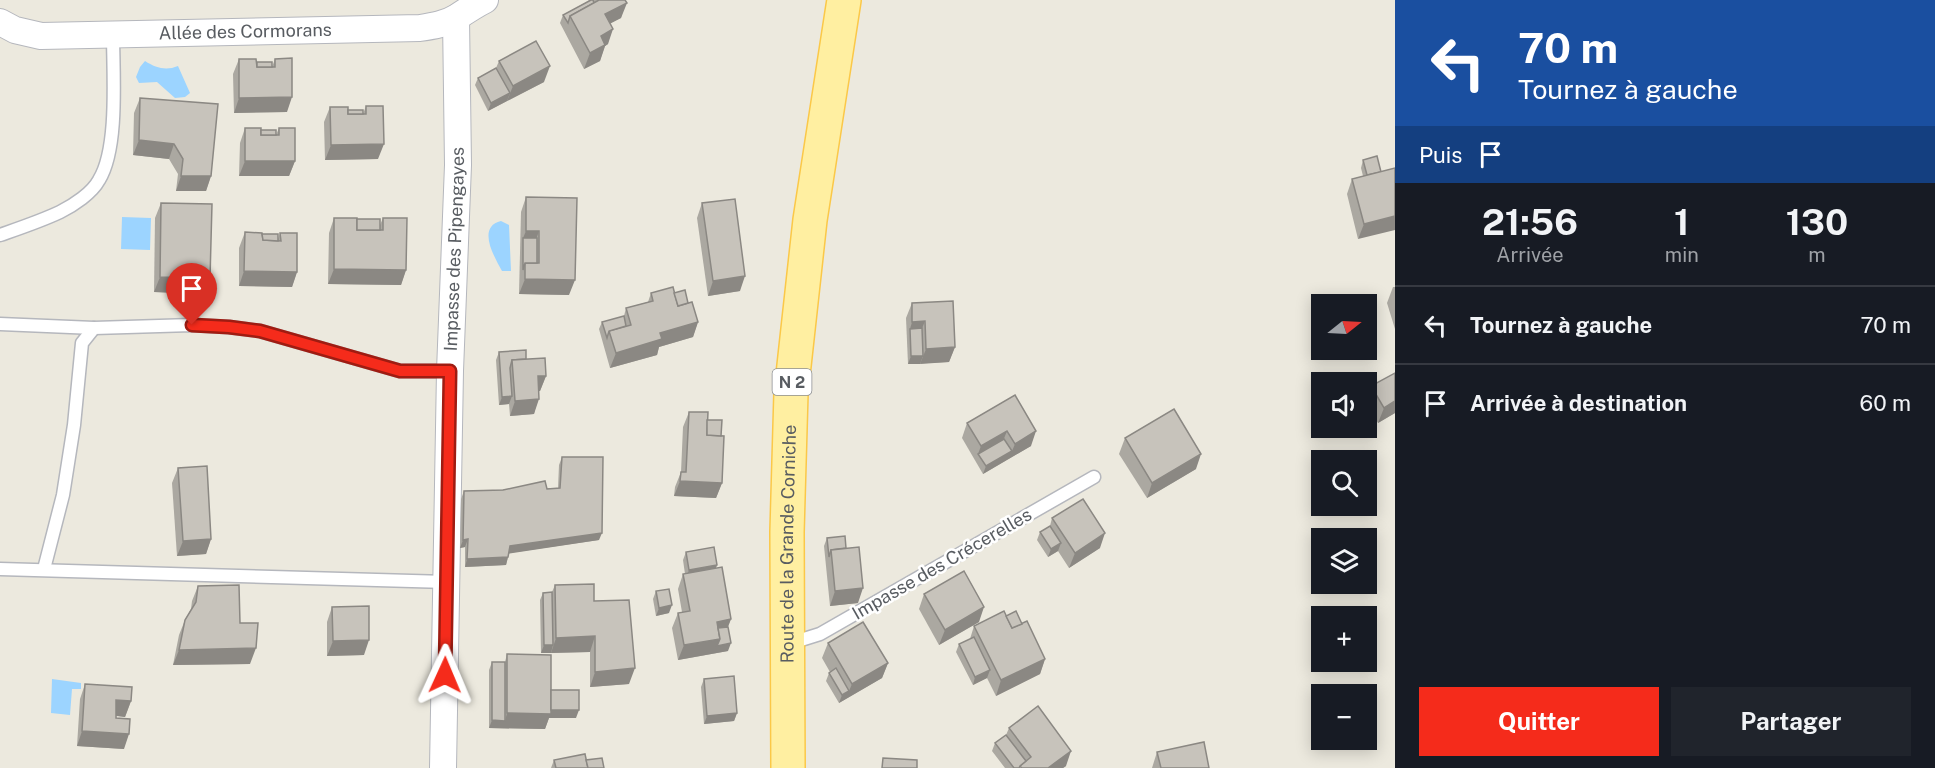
<!DOCTYPE html>
<html lang="fr">
<head>
<meta charset="utf-8">
<style>
  :root { --surface:#171b24; --page:#20242c; --text:#f1f3f6; --muted:#9ea1a6; --line:#363941; --accent:#f52b1b }
  body { margin:0; font-family:"Public Sans",sans-serif; background:var(--page); color:var(--text); height:100vh; display:flex; flex-direction:column; font-size:22px; white-space:nowrap }
  * { box-sizing:border-box; margin:0 }
  p { font-size:20px; color:var(--muted) }
  .icon { flex:none; width:33px; height:33px; fill:none; stroke:currentColor; stroke-width:2; stroke-linecap:round; stroke-linejoin:round }
  .map { position:relative; flex:1; overflow:hidden }
  .panel { display:flex; flex-direction:column; background:var(--surface); width:540px }
  .panel>* { flex:none }
  .hud { background:#1a4fa0; color:#fff; overflow:hidden }
  .needle { width:39px; rotate:72deg }
  .fabs { position:absolute; left:1311px; top:294px; display:grid; gap:12px }
  .fabs a { display:grid; place-items:center; width:66px; height:66px; border-radius:0px; background:var(--surface); box-shadow:0 3px 15px #0003; font-size:30px }
  .pin { position:absolute; display:grid; place-items:center; width:51px; height:51px; color:#fff; margin:-62px -26px; border-radius:50% 50% 50% 0; rotate:-45deg; box-shadow:0 0 6px #0007 }
  .pin .icon { rotate:45deg }
  .me { position:absolute; width:66px; margin:-33px; rotate:1deg; stroke-linejoin:round; filter:drop-shadow(0 0 4px #0008) }
  .turn { display:flex; align-items:center; gap:21px; height:126px; padding:0 24px; font-size:27px }
  .turn .icon { width:78px; height:78px; stroke-width:2.5 }
  .turn b { display:block; font-size:42px; line-height:51px }
  .then { display:flex; align-items:center; height:57px; padding:0 24px; background:#0003; gap:12px; font-size:22px }
  .eta { display:flex; justify-content:space-evenly; align-items:center; height:102px; text-align:center }
  .eta b { font-size:36px; font-weight:700; line-height:42px }
  .primary-button { display:flex; gap:12px; margin-top:auto; padding:12px 24px }
  .primary-button a { flex:1; height:69px; border-radius:0px; background:var(--accent); color:#fff; font-size:24px; font-weight:700; line-height:69px; text-align:center }
  .primary-button a+a { background:var(--page); color:var(--text) }
  ul { padding:0; list-style:none }
  li { display:flex; align-items:center; gap:18px; height:78px; padding:0 24px; border-top:2px solid var(--line) }
  li div { flex:1 }
  li b { display:block; font-size:22px }
  li em { font-style:normal }
  main { display:flex; flex:1; min-height:0 }
  .map>svg:first-child { display:block }
</style>
</head>
<body>
<main>
<div class="map">
<svg width="1395" height="768" viewBox="0 0 1395 768">
  <rect width="100%" height="100%" fill="#ece9de"/>
  <g fill="#9cd4ff">
    <path d="M145 61C156 68 166 71 178 66L190 93 185 97 175 98 157 82 139 83 136 77 140 67Z"/>
    <polygon points="122,217 151,218 150,250 121,249"/>
    <path d="M501 221 509 225 511 271H502C495 258 476 227 501 221Z"/>
    <polygon points="52,679 81,683 81,689 72,689 70,715 51,713"/>
  </g>
  <g fill="none" stroke-linecap="round" stroke-linejoin="round">
    <defs>
      <g id="service">
        <path d="M0 235C20 228 41 221 60 212 74 205 92 193 99 180 119 148 113 72 113 34"/>
        <polyline points="0,324 94,328 192,325 229,327 260,331 400,371 450,371"/>
        <polyline points="0,569 447,582"/>
        <polyline points="44,569 63,495 74,425 82,343 94,328"/>
        <polyline points="788,644 820,634 1094,477"/>
      </g>
      <g id="minor">
        <path id="s1" d="M0 22 15 30 41 36 420 28C433 26 446 24 457 17 466 11 475 5 485 0"/>
        <path id="s2" d="M443 768 450 371 458 165 456 18"/>
      </g>
      <g id="primary">
        <path id="s3" d="M788 768 787 532 791 393 810 220 844 0"/>
      </g>
    </defs>
    <use href="#service" stroke="#b5b7bd" stroke-width="15"/>
    <use href="#minor" stroke="#b5b7bd" stroke-width="28"/>
    <use href="#primary" stroke="#fbc848" stroke-width="36"/>
    <use href="#service" stroke="#fff" stroke-width="12"/>
    <use href="#minor" stroke="#fff" stroke-width="26"/>
    <use href="#primary" stroke="#ffefa1" stroke-width="33"/>
  </g>
  <g fill="#aba8a1">
    <polygon points="589,0 625,0 621,18 610,23 608,44 605,46 600,61 584,69 560,23 563,15 588,1"/>
    <polygon points="239,59 257,62 272,67 275,59 287,112 234,113 233,74"/>
    <polygon points="499,61 544,82 488,111 475,85 478,78 496,68"/>
    <polygon points="140,98 211,176 206,191 176,191 178,174 169,159 133,155 134,113"/>
    <polygon points="366,106 378,159 325,160 324,122 330,107 348,110 363,114"/>
    <polygon points="245,128 276,135 279,128 295,161 289,176 239,176 240,143"/>
    <polygon points="1363,160 1381,172 1395,168 1358,239 1347,194 1352,179 1363,176 1361,168"/>
    <polygon points="526,197 569,295 519,294 521,212"/>
    <polygon points="161,203 205,294 154,292 155,218"/>
    <polygon points="702,203 740,291 708,296 697,218"/>
    <polygon points="334,218 357,219 380,225 383,218 406,270 401,285 328,284 329,233"/>
    <polygon points="245,232 262,234 278,239 280,233 297,272 292,287 239,286 239,248"/>
    <polygon points="1393,287 1395,287 1395,329 1387,303"/>
    <polygon points="651,293 674,293 688,303 698,322 693,337 659,347 657,355 610,368 599,329 602,322 624,316 626,308 648,302"/>
    <polygon points="912,303 955,347 949,362 908,364 906,318"/>
    <polygon points="499,352 526,359 546,376 540,391 539,391 534,414 510,416 509,404 499,405 496,360"/>
    <polygon points="1371,386 1395,413 1378,423 1366,403 1366,399"/>
    <polygon points="1015,395 1031,446 983,474 962,438 967,423"/>
    <polygon points="689,412 707,420 722,483 716,498 674,496 675,487 681,472 683,427"/>
    <polygon points="1125,438 1196,469 1147,498 1119,454"/>
    <polygon points="562,457 599,540 509,553 506,565 465,567 465,547 460,548 461,499 464,491 558,488 559,465"/>
    <polygon points="178,468 211,539 206,554 177,556 172,483"/>
    <polygon points="1052,518 1100,548 1069,568 1058,551 1048,557 1037,540 1040,532 1050,526"/>
    <polygon points="827,538 846,548 858,603 830,606 824,546"/>
    <polygon points="686,552 717,565 716,568 731,619 728,627 728,651 678,660 672,628 678,613 682,612 678,589 683,574 685,574 683,560"/>
    <polygon points="555,585 594,601 629,684 590,687 590,652 541,653 540,600 543,593 552,592"/>
    <polygon points="198,586 240,623 250,664 173,665 179,635 185,620 191,609 192,601"/>
    <polygon points="656,591 669,613 656,616 653,599"/>
    <polygon points="924,594 979,622 939,645 919,609"/>
    <polygon points="332,607 364,655 327,656 327,622"/>
    <polygon points="1022,624 1045,659 1040,674 996,696 987,678 973,685 956,652 959,644 970,639 974,626"/>
    <polygon points="828,643 888,663 882,678 839,703 826,681 829,673 830,672 822,658"/>
    <polygon points="507,654 551,690 576,718 549,718 545,729 489,728 489,670 492,662 505,662"/>
    <polygon points="704,679 737,713 734,721 704,724 701,687"/>
    <polygon points="85,684 131,701 125,717 116,716 124,749 77,746 80,699"/>
    <polygon points="1009,728 1066,766 1063,768 1005,768 992,751 995,743 1006,735"/>
    <polygon points="1157,752 1209,768 1152,768"/>
    <polygon points="554,760 586,760 604,768 551,768"/>
  </g>
  <g fill="#8b8883">
    <polygon points="627,3 621,18 600,29 605,14"/>
    <polygon points="613,29 608,44 605,46 600,61 584,69 590,53 601,36"/>
    <polygon points="550,66 544,82 507,101 513,86"/>
    <polygon points="510,93 507,101 488,111 491,103"/>
    <polygon points="292,97 287,112 234,113 239,98"/>
    <polygon points="139,140 174,144 169,159 133,155"/>
    <polygon points="384,144 378,159 325,160 331,145"/>
    <polygon points="245,161 295,161 289,176 239,176"/>
    <polygon points="181,176 211,176 206,191 176,191"/>
    <polygon points="1395,216 1395,230 1358,239 1364,224"/>
    <polygon points="526,231 539,231 534,246 523,238"/>
    <polygon points="334,269 406,270 401,285 328,284"/>
    <polygon points="244,271 297,272 292,287 239,286"/>
    <polygon points="745,276 740,291 708,296 713,281"/>
    <polygon points="160,277 210,278 205,294 154,292"/>
    <polygon points="525,279 575,280 569,295 519,294"/>
    <polygon points="925,321 919,336 910,329 912,322"/>
    <polygon points="698,322 693,337 659,347 657,355 610,368 616,353 660,333"/>
    <polygon points="955,347 949,362 920,364 926,349"/>
    <polygon points="911,356 923,356 920,364 908,364"/>
    <polygon points="538,376 546,376 540,391 532,392"/>
    <polygon points="512,396 509,404 499,405 502,397"/>
    <polygon points="539,399 534,414 510,416 515,401"/>
    <polygon points="1395,401 1395,413 1378,423 1384,408"/>
    <polygon points="1007,431 1001,446 978,454 981,446"/>
    <polygon points="1036,431 1031,446 983,474 986,466 1012,451 1015,444"/>
    <polygon points="1201,454 1196,469 1147,498 1152,483"/>
    <polygon points="680,481 722,483 716,498 674,496"/>
    <polygon points="602,533 599,540 507,554 510,546"/>
    <polygon points="1105,533 1100,548 1069,568 1075,553"/>
    <polygon points="211,539 206,554 177,556 183,541"/>
    <polygon points="468,539 465,547 460,548 463,540"/>
    <polygon points="1061,543 1058,551 1048,557 1051,549"/>
    <polygon points="508,557 506,565 465,567 467,559"/>
    <polygon points="717,565 714,573 686,578 689,570"/>
    <polygon points="863,588 858,603 830,606 835,591"/>
    <polygon points="672,605 669,613 656,616 659,608"/>
    <polygon points="984,607 979,622 939,645 945,630"/>
    <polygon points="731,619 725,634 716,636 717,622"/>
    <polygon points="595,636 590,652 551,653 556,638"/>
    <polygon points="720,639 731,643 728,651 678,660 684,645"/>
    <polygon points="369,640 364,655 327,656 333,641"/>
    <polygon points="544,645 553,645 551,653 541,653"/>
    <polygon points="256,648 250,664 173,665 179,650"/>
    <polygon points="1045,659 1040,674 996,696 1001,680"/>
    <polygon points="888,663 882,678 839,703 842,695 849,691 852,684"/>
    <polygon points="635,668 629,684 590,687 595,672"/>
    <polygon points="990,670 987,678 973,685 975,677"/>
    <polygon points="116,700 131,701 125,717 111,715"/>
    <polygon points="548,710 579,710 576,718 549,718 545,729 489,728 492,720 505,721 507,713"/>
    <polygon points="737,713 734,721 704,724 707,716"/>
    <polygon points="82,731 129,734 124,749 77,746"/>
    <polygon points="1071,751 1066,766 1063,768 1048,768"/>
  </g>
  <g fill="#c7c3bb" stroke="#8b8883" stroke-width="1.5">
    <polygon points="591,0 593,0 594,3 570,16 568,23 563,15"/>
    <polygon points="599,0 625,0 627,3 605,14 613,29 601,36 605,45 590,53 570,16"/>
    <polygon points="536,41 550,66 513,86 499,61"/>
    <polygon points="292,58 292,97 239,98 239,59 256,59 257,67 275,67 275,59"/>
    <rect x="257" y="62" width="15" height="5"/>
    <polygon points="496,68 510,93 491,103 478,78"/>
    <polygon points="140,98 218,104 211,176 181,176 183,159 174,144 139,140"/>
    <polygon points="366,106 383,106 384,144 331,145 330,107 348,107 348,114 366,114"/>
    <rect x="348" y="110" width="15" height="4"/>
    <polygon points="245,128 261,128 261,135 279,135 279,128 295,128 295,161 245,161"/>
    <rect x="261" y="130" width="15" height="5"/>
    <polygon points="1377,156 1381,172 1367,175 1363,160"/>
    <polygon points="1395,168 1395,216 1364,224 1352,179"/>
    <polygon points="526,197 577,198 575,280 525,279 525,263 539,263 539,231 526,231"/>
    <polygon points="735,199 745,276 713,281 702,203"/>
    <polygon points="161,203 212,204 210,278 160,277"/>
    <polygon points="334,218 357,218 357,230 383,230 383,218 407,218 406,270 334,269"/>
    <rect x="357" y="219" width="23" height="11"/>
    <polygon points="245,232 262,233 263,240 281,241 280,233 297,233 297,272 244,271"/>
    <polygon points="262,234 278,234 278,241 263,240"/>
    <polygon points="523,238 537,238 537,263 525,263 523,270"/>
    <polygon points="673,287 678,306 692,302 698,322 660,333 662,339 616,353 609,331 631,325 626,308 653,301 651,293"/>
    <polygon points="685,290 688,303 678,306 674,293"/>
    <polygon points="953,301 955,347 926,349 925,321 912,322 912,303"/>
    <polygon points="624,316 626,326 609,331 607,338 602,322"/>
    <polygon points="922,328 923,356 911,356 910,329"/>
    <polygon points="526,350 526,359 512,360 510,368 512,396 502,397 499,352"/>
    <polygon points="545,358 546,376 538,376 539,399 515,401 512,360"/>
    <polygon points="1395,373 1395,401 1384,408 1371,386"/>
    <polygon points="1015,395 1036,431 1015,444 1007,431 981,446 967,423"/>
    <polygon points="1174,409 1201,454 1152,483 1125,438"/>
    <polygon points="689,412 708,412 707,435 724,436 722,483 680,481 681,472 686,472"/>
    <polygon points="707,420 722,420 721,436 707,435"/>
    <polygon points="1004,439 1012,451 986,466 978,454"/>
    <polygon points="562,457 603,457 602,533 510,546 508,557 467,559 468,539 463,540 464,491 503,490 545,481 547,489 560,488"/>
    <polygon points="207,466 211,539 183,541 178,468"/>
    <polygon points="1083,499 1105,533 1075,553 1052,518"/>
    <polygon points="1050,526 1061,543 1051,549 1040,532"/>
    <polygon points="845,536 846,548 831,550 829,557 827,538"/>
    <polygon points="714,547 717,565 689,570 686,552"/>
    <polygon points="859,547 863,588 835,591 831,550"/>
    <polygon points="722,567 731,619 717,622 720,639 684,645 678,613 690,611 683,574"/>
    <polygon points="964,571 984,607 945,630 924,594"/>
    <polygon points="594,584 594,601 629,600 635,668 595,672 595,636 556,638 555,585"/>
    <polygon points="239,585 240,623 258,623 256,648 179,650 185,620 196,602 198,586"/>
    <polygon points="669,589 672,605 659,608 656,591"/>
    <polygon points="552,592 553,645 544,645 543,593"/>
    <polygon points="369,606 369,640 333,641 332,607"/>
    <polygon points="1004,611 1012,628 1027,621 1045,659 1001,680 974,626"/>
    <polygon points="1016,611 1022,624 1012,628 1006,616"/>
    <polygon points="863,622 888,663 852,684 828,643"/>
    <polygon points="728,627 731,643 717,646 720,639 718,628"/>
    <polygon points="974,637 990,670 975,677 959,644"/>
    <polygon points="507,654 551,655 551,714 507,713"/>
    <polygon points="492,662 505,662 505,721 492,720"/>
    <polygon points="836,668 849,691 842,695 829,673"/>
    <polygon points="734,676 737,713 707,716 704,679"/>
    <polygon points="85,684 132,687 131,701 116,700 116,718 130,719 129,734 82,731"/>
    <rect x="551" y="690" width="28" height="20"/>
    <polygon points="1038,706 1071,751 1048,768 1022,768 1020,766 1031,757 1009,728"/>
    <polygon points="1006,735 1026,761 1020,766 1019,768 1014,768 995,743"/>
    <polygon points="1204,742 1209,768 1161,768 1157,752"/>
    <polygon points="585,754 588,768 556,768 554,760"/>
    <polygon points="602,758 604,768 588,768 586,760"/>
    <polygon points="883,758 917,760 917,768 882,768"/>
  </g>
  <g fill="none" stroke-linecap="round" stroke-linejoin="round">
    <defs>
      <polyline id="route" points="192,325 229,327 260,331 400,371 450,371 445,675"/>
    </defs>
    <use href="#route" stroke="#9f1c12" stroke-width="15"/>
    <use href="#route" stroke="#f52b1b" stroke-width="10"/>
  </g>
  <g text-anchor="middle" stroke-width="5" stroke-linejoin="round" paint-order="stroke">
    <rect fill="#fff" stroke="#8a8d90" stroke-width="1.5" x="772.5" y="369" width="39" height="26" rx="4.5"/>
    <g font-size="16" font-weight="bold" fill="#585c61">
      <text x="792" y="388">N 2</text>
    </g>
    <g font-size="18" fill="#585c61" stroke="#fff">
      <text dy="6" stroke="none"><textPath href="#s1" startOffset="248">Allée des Cormorans</textPath></text>
      <text dy="6" stroke="none"><textPath href="#s2" startOffset="519">Impasse des Pipengayes</textPath></text>
      <text dy="6" stroke="none"><textPath href="#s3" startOffset="224">Route de la Grande Corniche</textPath></text>
      <text transform="translate(942 564) rotate(-30)" y="6">Impasse des Crécerelles</text>
    </g>
  </g>
</svg>
<div class="fabs">
<a><svg class="needle" viewBox="-14 -14 28 28"><path d="M0-13l5 13h-10z" fill="#e53935"/><path d="M0 13l5-13h-10z" fill="#9ea1a6"/></svg></a>
<a><svg class="icon" aria-label="sound" viewBox="0 0 24 24"><path d="M4 9h4l5-4v14l-5-4H4zM17 9q2 3 0 6"/></svg></a>
<a><svg class="icon" aria-label="search" viewBox="0 0 24 24"><circle cx="10" cy="10" r="6"/><path d="M15 15l6 6"/></svg></a>
<a><svg class="icon" aria-label="layers" viewBox="0 0 24 24"><path d="M12 4l9 5-9 5-9-5zM3 14l9 5 9-5"/></svg></a>
<a>+</a>
<a>−</a>
</div>
<div class="pin" style="left:192px;top:325px;background:#d93025"><svg class="icon" aria-label="arrive" viewBox="0 0 24 24"><path d="M6 21V4h12l-3 4 3 4H6"/></svg></div>
<svg class="me" style="left:445px;top:675px" viewBox="-20 -20 40 40"><path d="M0-17L14 15 0 8-14 15z" fill="#f52b1b" stroke="#fff" stroke-width="4"/></svg>
</div>
<section class="panel">
<div class="hud">
<div class="turn"><svg class="icon" aria-label="left" viewBox="0 0 24 24"><path d="M17 20v-9H6M10 6l-5 5 5 5"/></svg><div><b>70 m</b>Tournez à gauche</div></div>
<div class="then">Puis<svg class="icon" aria-label="arrive" viewBox="0 0 24 24"><path d="M6 21V4h12l-3 4 3 4H6"/></svg></div>
</div>
<div class="eta">
<div><b>21:56</b><p>Arrivée</p></div>
<div><b>1</b><p>min</p></div>
<div><b>130</b><p>m</p></div>
</div>
<ul>
<li><svg class="icon" aria-label="left" viewBox="0 0 24 24"><path d="M17 20v-9H6M10 6l-5 5 5 5"/></svg><div><b>Tournez à gauche</b></div><em>70 m</em></li>
<li><svg class="icon" aria-label="arrive" viewBox="0 0 24 24"><path d="M6 21V4h12l-3 4 3 4H6"/></svg><div><b>Arrivée à destination</b></div><em>60 m</em></li>
</ul>
<div class="primary-button"><a>Quitter</a><a>Partager</a></div>
</section>
</main>
</body>
</html>
